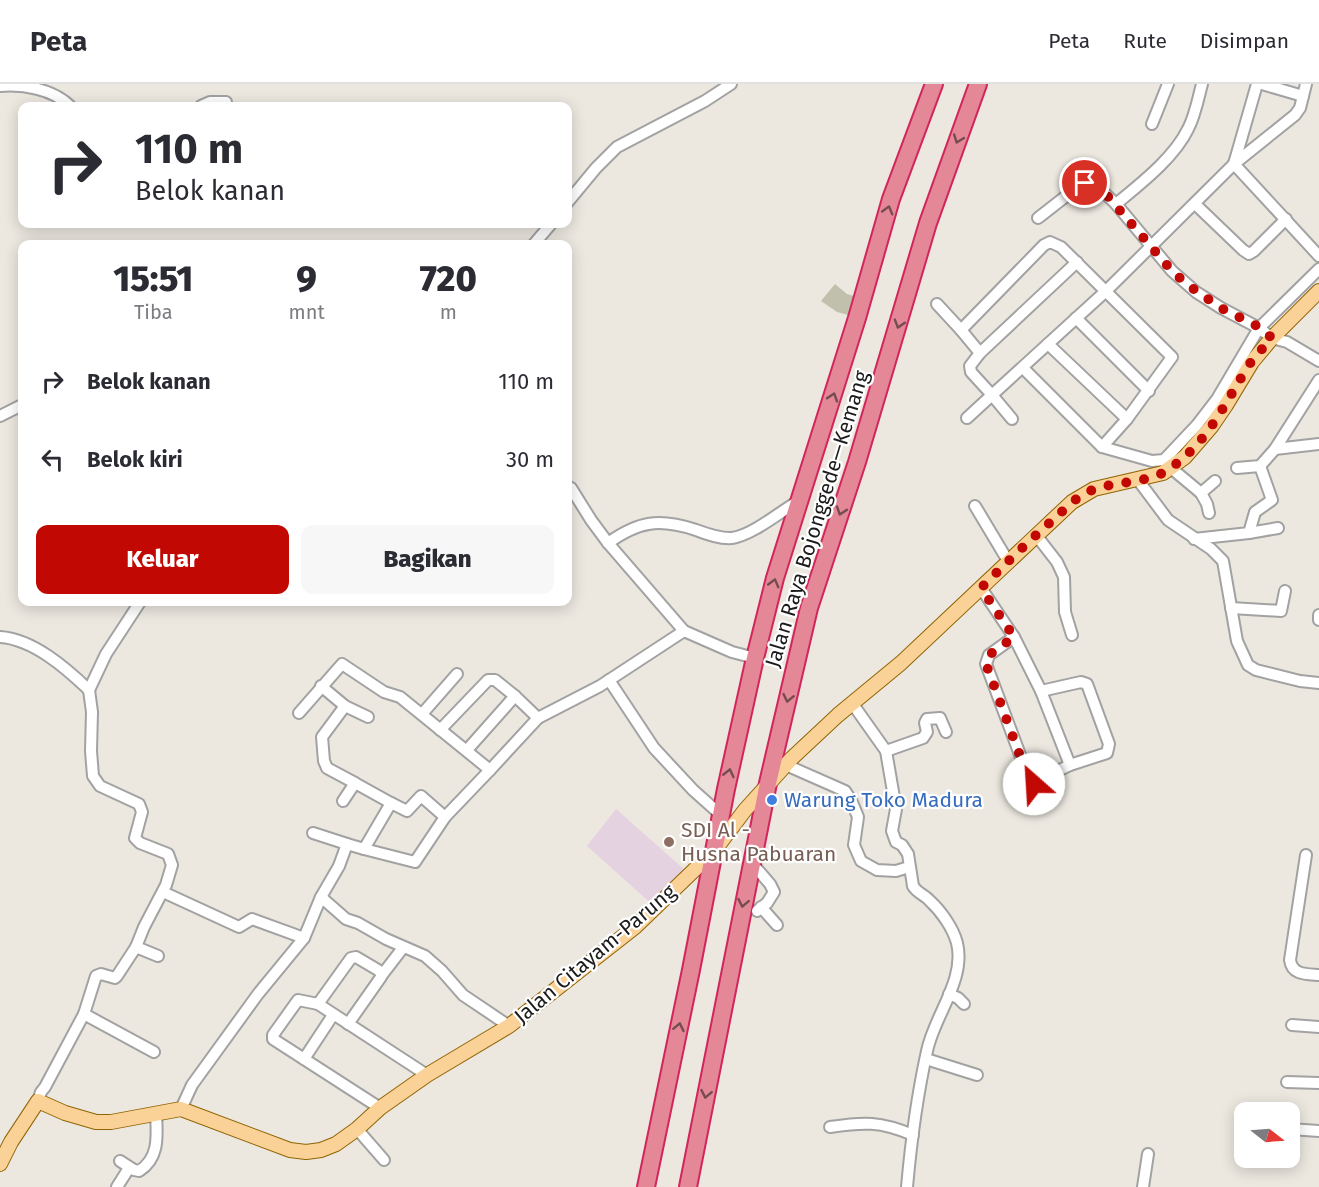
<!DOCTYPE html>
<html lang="id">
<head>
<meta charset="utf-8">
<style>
  :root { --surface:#fff; --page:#f7f7f7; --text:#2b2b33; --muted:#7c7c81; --line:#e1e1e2; --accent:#c20803 }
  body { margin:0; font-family:"Fira Sans",sans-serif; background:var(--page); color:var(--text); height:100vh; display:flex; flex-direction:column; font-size:22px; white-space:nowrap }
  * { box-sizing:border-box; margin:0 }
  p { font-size:20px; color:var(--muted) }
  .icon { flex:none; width:33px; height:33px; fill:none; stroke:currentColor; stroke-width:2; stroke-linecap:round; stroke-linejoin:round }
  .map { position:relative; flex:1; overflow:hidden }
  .panel { position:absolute; left:18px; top:156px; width:554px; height:366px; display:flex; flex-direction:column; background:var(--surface); border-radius:12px; box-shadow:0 3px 15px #0003 }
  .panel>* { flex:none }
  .hud { position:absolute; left:18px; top:18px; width:554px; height:126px; border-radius:12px; box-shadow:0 3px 15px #0003; background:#fff; color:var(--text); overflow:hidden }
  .needle { width:39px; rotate:107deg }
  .fabs { position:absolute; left:1234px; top:1018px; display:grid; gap:12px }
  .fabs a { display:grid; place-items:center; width:66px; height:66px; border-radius:12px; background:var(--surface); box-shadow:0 3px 15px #0003; font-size:30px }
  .pin { position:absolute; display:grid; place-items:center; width:51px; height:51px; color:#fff; margin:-26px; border:3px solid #fff; border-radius:50%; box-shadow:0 2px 6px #0007 }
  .me { position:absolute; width:66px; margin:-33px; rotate:334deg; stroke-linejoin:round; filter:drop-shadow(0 0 4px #0008) }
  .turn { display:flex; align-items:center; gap:21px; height:126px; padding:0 18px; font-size:27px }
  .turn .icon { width:78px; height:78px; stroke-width:2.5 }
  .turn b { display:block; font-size:42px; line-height:51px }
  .eta { display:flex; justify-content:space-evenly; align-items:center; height:102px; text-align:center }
  .eta b { font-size:36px; font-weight:800; line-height:42px }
  .button { display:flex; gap:12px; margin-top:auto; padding:12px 18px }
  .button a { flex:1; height:69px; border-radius:12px; background:var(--accent); color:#fff; font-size:24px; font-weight:800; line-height:69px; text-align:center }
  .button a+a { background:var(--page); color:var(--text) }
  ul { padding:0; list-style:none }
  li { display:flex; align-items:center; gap:18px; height:78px; padding:0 18px }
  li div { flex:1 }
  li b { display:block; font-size:22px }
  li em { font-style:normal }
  header { display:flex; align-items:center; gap:36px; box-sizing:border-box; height:84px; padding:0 30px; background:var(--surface); border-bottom:2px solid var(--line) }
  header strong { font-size:28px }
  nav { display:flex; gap:33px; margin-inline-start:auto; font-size:21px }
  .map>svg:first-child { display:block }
</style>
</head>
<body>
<header>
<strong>Peta</strong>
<nav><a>Peta</a><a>Rute</a><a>Disimpan</a></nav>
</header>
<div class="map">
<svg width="1319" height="1103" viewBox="0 0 1319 1103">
  <rect width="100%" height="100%" fill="#ece8e0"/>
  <polygon fill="#e5d2e1" points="616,725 686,787 654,822 587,762"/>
  <polygon fill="#c0c0ac" points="835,200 847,210 854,212 848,231 837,228 821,217"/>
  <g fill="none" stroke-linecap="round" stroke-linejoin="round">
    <defs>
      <g id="minor">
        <polyline points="1262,0 1303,12"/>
        <path d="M0 2C23 0 53 5 70 22"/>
        <polyline points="201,22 210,18 226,18 224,22"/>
        <polyline points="1152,40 1168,0"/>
        <polyline points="1234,80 1295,31 1300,24 1306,0"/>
        <polyline points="1234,80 1257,0"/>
        <polyline points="567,119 596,84 617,63 705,17 731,0"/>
        <path d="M1116 120C1140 100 1174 74 1188 45 1195 32 1198 15 1202 0"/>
        <polyline points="1195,120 1243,166 1249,170 1254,167 1286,135"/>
        <polyline points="1038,134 1079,102 1095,100 1116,120 1172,187 1196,208 1221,224 1259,244 1272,254 1287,258 1319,277"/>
        <polyline points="534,160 551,140"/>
        <polyline points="1077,178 980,269 970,282 971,288 992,311 1106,207 1234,80 1319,172"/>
        <polyline points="937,220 961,246"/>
        <polyline points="1076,234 1149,307"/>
        <polyline points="1048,260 1127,335"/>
        <polyline points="980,269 961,246 1044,161 1050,158 1061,163 1172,273 1127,335 1102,363 1023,284"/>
        <polyline points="0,332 22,321"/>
        <polyline points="967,334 992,311 1012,335"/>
        <polyline points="1102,363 1152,377 1164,376 1197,341 1217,315 1259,244 1319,185"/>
        <polyline points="1275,365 1319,360"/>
        <polyline points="1171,384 1201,409 1215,397"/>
        <polyline points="1237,384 1260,382 1275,365 1319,296"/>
        <polyline points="1138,396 1168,436 1211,465 1223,477 1237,557 1248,581 1256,586 1300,597 1319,599"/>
        <polyline points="567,402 571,404 591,436 608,459 684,547 732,568 755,574"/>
        <polyline points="1201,409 1207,420 1209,429"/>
        <polyline points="975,422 1008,477"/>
        <polyline points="1249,449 1278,444"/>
        <polyline points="1036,451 1057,478 1064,493 1065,528 1072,551"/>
        <polyline points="1194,455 1249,449 1255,428 1272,416 1260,382"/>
        <path d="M608 459C639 437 659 434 696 446 707 450 720 455 732 454 753 451 781 427 800 416"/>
        <polyline points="981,504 1014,553 1041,607 1070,681"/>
        <polyline points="1231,524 1281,527 1285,507"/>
        <polyline points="1319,531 1319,536"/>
        <path d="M0 553C33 555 66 584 89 606L106 570 140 518"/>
        <polyline points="1014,553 989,571 986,580 1031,700 1070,681 1107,669 1109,660 1087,600 1081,598 1041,607"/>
        <polyline points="609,596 654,664 693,706 721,731"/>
        <polyline points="321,602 345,622 368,633"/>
        <path d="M852 619 886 667 896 725 892 747 896 758 902 761 908 770 913 802C917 809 925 811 930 817 941 827 953 844 957 859 966 896 934 932 927 967 917 1012 911 1058 907 1103"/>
        <polyline points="345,622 322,653 324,677 327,684 355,699"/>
        <polyline points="299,629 342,580 384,608 400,613 490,686 445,733 415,778 364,765"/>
        <polyline points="422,630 457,590"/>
        <polyline points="538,634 600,602 684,547"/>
        <polyline points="440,646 488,596 495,596 515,612 538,634 490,686"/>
        <polyline points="467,666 515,612"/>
        <polyline points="886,667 923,654 927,648 925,639 927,635 940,634 946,648"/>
        <polyline points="786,681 845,707 851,716 858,733 854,761 861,777 877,786 896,787 909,783"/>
        <polyline points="391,719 407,727 421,712 445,733"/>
        <polyline points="313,749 347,760"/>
        <path d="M1306 771 1290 876C1292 891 1306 890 1319 891"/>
        <polyline points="751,778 770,800 774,808 767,819 757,827"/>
        <polyline points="163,808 239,843 252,835 304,854"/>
        <polyline points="321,813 346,835 358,839 386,855 425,872 442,887 463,911 509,942"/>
        <polyline points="761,823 777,841"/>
        <polyline points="136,863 158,872"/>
        <polyline points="382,891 402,865"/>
        <polyline points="949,910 958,914 964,920"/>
        <polyline points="318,920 351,874 356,873 378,886 381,889 381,893 348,940"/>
        <polyline points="84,930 154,968"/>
        <polyline points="1292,941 1319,943"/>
        <polyline points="304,975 333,931"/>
        <polyline points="926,975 977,991"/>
        <polyline points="1287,998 1319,999"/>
        <polyline points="38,1017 41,1008 45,1003 84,930 96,892 101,890 115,894 117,892 136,863 144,843 166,801 172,781 168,770 140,759 135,754 142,728 139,720 100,702 93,692 91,667 92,628 89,606"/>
        <polyline points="380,1024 273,955 273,951 298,916 318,920 427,991"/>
        <polyline points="181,1025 192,1001 258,910 304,854 321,813 339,782 347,760 364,765 391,719 355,699 343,717"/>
        <path d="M830 1043C864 1038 880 1037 913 1051"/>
        <polyline points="357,1045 384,1076"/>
        <polyline points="1290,1045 1319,1047"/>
        <path d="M120 1077 134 1086 139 1087C160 1074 157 1051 156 1029"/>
        <polyline points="117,1103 129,1084"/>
        <polyline points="1143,1103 1148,1070"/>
      </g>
      <polyline id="major" points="0,1080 11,1058 38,1017 65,1029 96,1038 111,1038 181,1025 290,1066 306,1068 321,1066 336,1060 357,1045 380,1024 427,991 509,942 635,843 714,767 745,726 792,674 838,631 901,579 1072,418 1094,405 1163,389 1185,373 1211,343 1226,321 1252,278 1272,254 1319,207"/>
      <g id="highway">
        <polyline points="646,1103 691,886 726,705 755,574 775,494 857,234 891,115 934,0"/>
        <polyline points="688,1103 768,699 809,524 857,378 928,139 978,0"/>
      </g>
    </defs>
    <use href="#minor" stroke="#a2a2a2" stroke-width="14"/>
    <use href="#major" stroke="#8f6402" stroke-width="16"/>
    <use href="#highway" stroke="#d2255c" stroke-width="20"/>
    <use href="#minor" stroke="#fff" stroke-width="10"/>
    <use href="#major" stroke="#fad297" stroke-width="14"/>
    <use href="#highway" stroke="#e48796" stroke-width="16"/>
  </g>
  <defs><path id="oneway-chevron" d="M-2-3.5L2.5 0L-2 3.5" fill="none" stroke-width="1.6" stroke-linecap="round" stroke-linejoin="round" transform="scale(1.5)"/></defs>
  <g stroke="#754c52">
    <use href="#oneway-chevron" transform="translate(958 55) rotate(110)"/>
    <use href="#oneway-chevron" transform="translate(888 126) rotate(-74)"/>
    <use href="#oneway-chevron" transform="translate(899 240) rotate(107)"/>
    <use href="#oneway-chevron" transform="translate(833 313) rotate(-72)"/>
    <use href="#oneway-chevron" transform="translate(841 427) rotate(108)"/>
    <use href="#oneway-chevron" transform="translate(774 499) rotate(-75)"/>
    <use href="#oneway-chevron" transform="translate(788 614) rotate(102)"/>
    <use href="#oneway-chevron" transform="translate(729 689) rotate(-77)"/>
    <use href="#oneway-chevron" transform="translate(743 819) rotate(101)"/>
    <use href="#oneway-chevron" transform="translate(679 943) rotate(-78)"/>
    <use href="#oneway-chevron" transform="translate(706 1010) rotate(101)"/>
  </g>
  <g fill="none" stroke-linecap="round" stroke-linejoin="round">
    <path stroke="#c20803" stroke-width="10" stroke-dasharray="0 18" d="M1034 700 1030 699 986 580 989 571 1014 553 981 504C1005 480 1029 457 1054 435 1065 425 1076 413 1090 407 1116 396 1149 401 1172 383 1211 355 1226 316 1251 278 1257 270 1265 262 1272 254L1259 243 1221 224 1188 201 1172 187 1098 101 1085 99"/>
  </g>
  <circle fill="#3f7fe0" stroke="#fff" stroke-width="2" cx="772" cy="716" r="6"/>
  <circle fill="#8d6e63" stroke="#fff" stroke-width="2" cx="669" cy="758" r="6"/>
  <g text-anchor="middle" stroke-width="4.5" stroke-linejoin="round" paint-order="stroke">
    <g font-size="21" fill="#1b1b1b" stroke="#fff">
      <text transform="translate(817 435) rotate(-73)" y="7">Jalan Raya Bojonggede—Kemang</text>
      <text transform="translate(595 870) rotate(-40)" y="7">Jalan Citayam-Parung</text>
    </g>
    <g font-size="21" fill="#366cbe" stroke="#fff" text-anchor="start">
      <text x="784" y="723">Warung Toko Madura</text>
    </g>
    <g font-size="21" fill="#785e54" stroke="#fff" text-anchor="start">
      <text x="681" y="753">SDI Al -<tspan x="681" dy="24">Husna Pabuaran</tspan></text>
    </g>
  </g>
</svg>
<div class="fabs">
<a><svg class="needle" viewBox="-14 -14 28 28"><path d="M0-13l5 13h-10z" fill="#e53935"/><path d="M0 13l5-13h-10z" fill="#7c7c81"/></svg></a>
</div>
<div class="pin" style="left:1085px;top:99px;background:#d93025"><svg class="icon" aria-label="arrive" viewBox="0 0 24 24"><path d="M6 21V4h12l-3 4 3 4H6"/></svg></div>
<svg class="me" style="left:1034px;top:700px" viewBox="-20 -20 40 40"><circle r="19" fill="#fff"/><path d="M0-13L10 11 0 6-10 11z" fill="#c20803"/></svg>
<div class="hud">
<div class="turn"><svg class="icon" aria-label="right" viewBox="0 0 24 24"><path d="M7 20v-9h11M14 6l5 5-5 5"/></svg><div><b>110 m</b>Belok kanan</div></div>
</div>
<section class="panel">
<div class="eta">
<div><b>15:51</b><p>Tiba</p></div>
<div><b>9</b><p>mnt</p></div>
<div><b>720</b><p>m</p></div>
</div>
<ul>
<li><svg class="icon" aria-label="right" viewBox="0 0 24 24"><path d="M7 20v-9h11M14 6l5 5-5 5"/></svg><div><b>Belok kanan</b></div><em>110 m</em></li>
<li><svg class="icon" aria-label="left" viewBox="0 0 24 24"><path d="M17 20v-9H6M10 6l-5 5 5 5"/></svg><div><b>Belok kiri</b></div><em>30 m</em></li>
</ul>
<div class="button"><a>Keluar</a><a>Bagikan</a></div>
</section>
</div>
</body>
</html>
